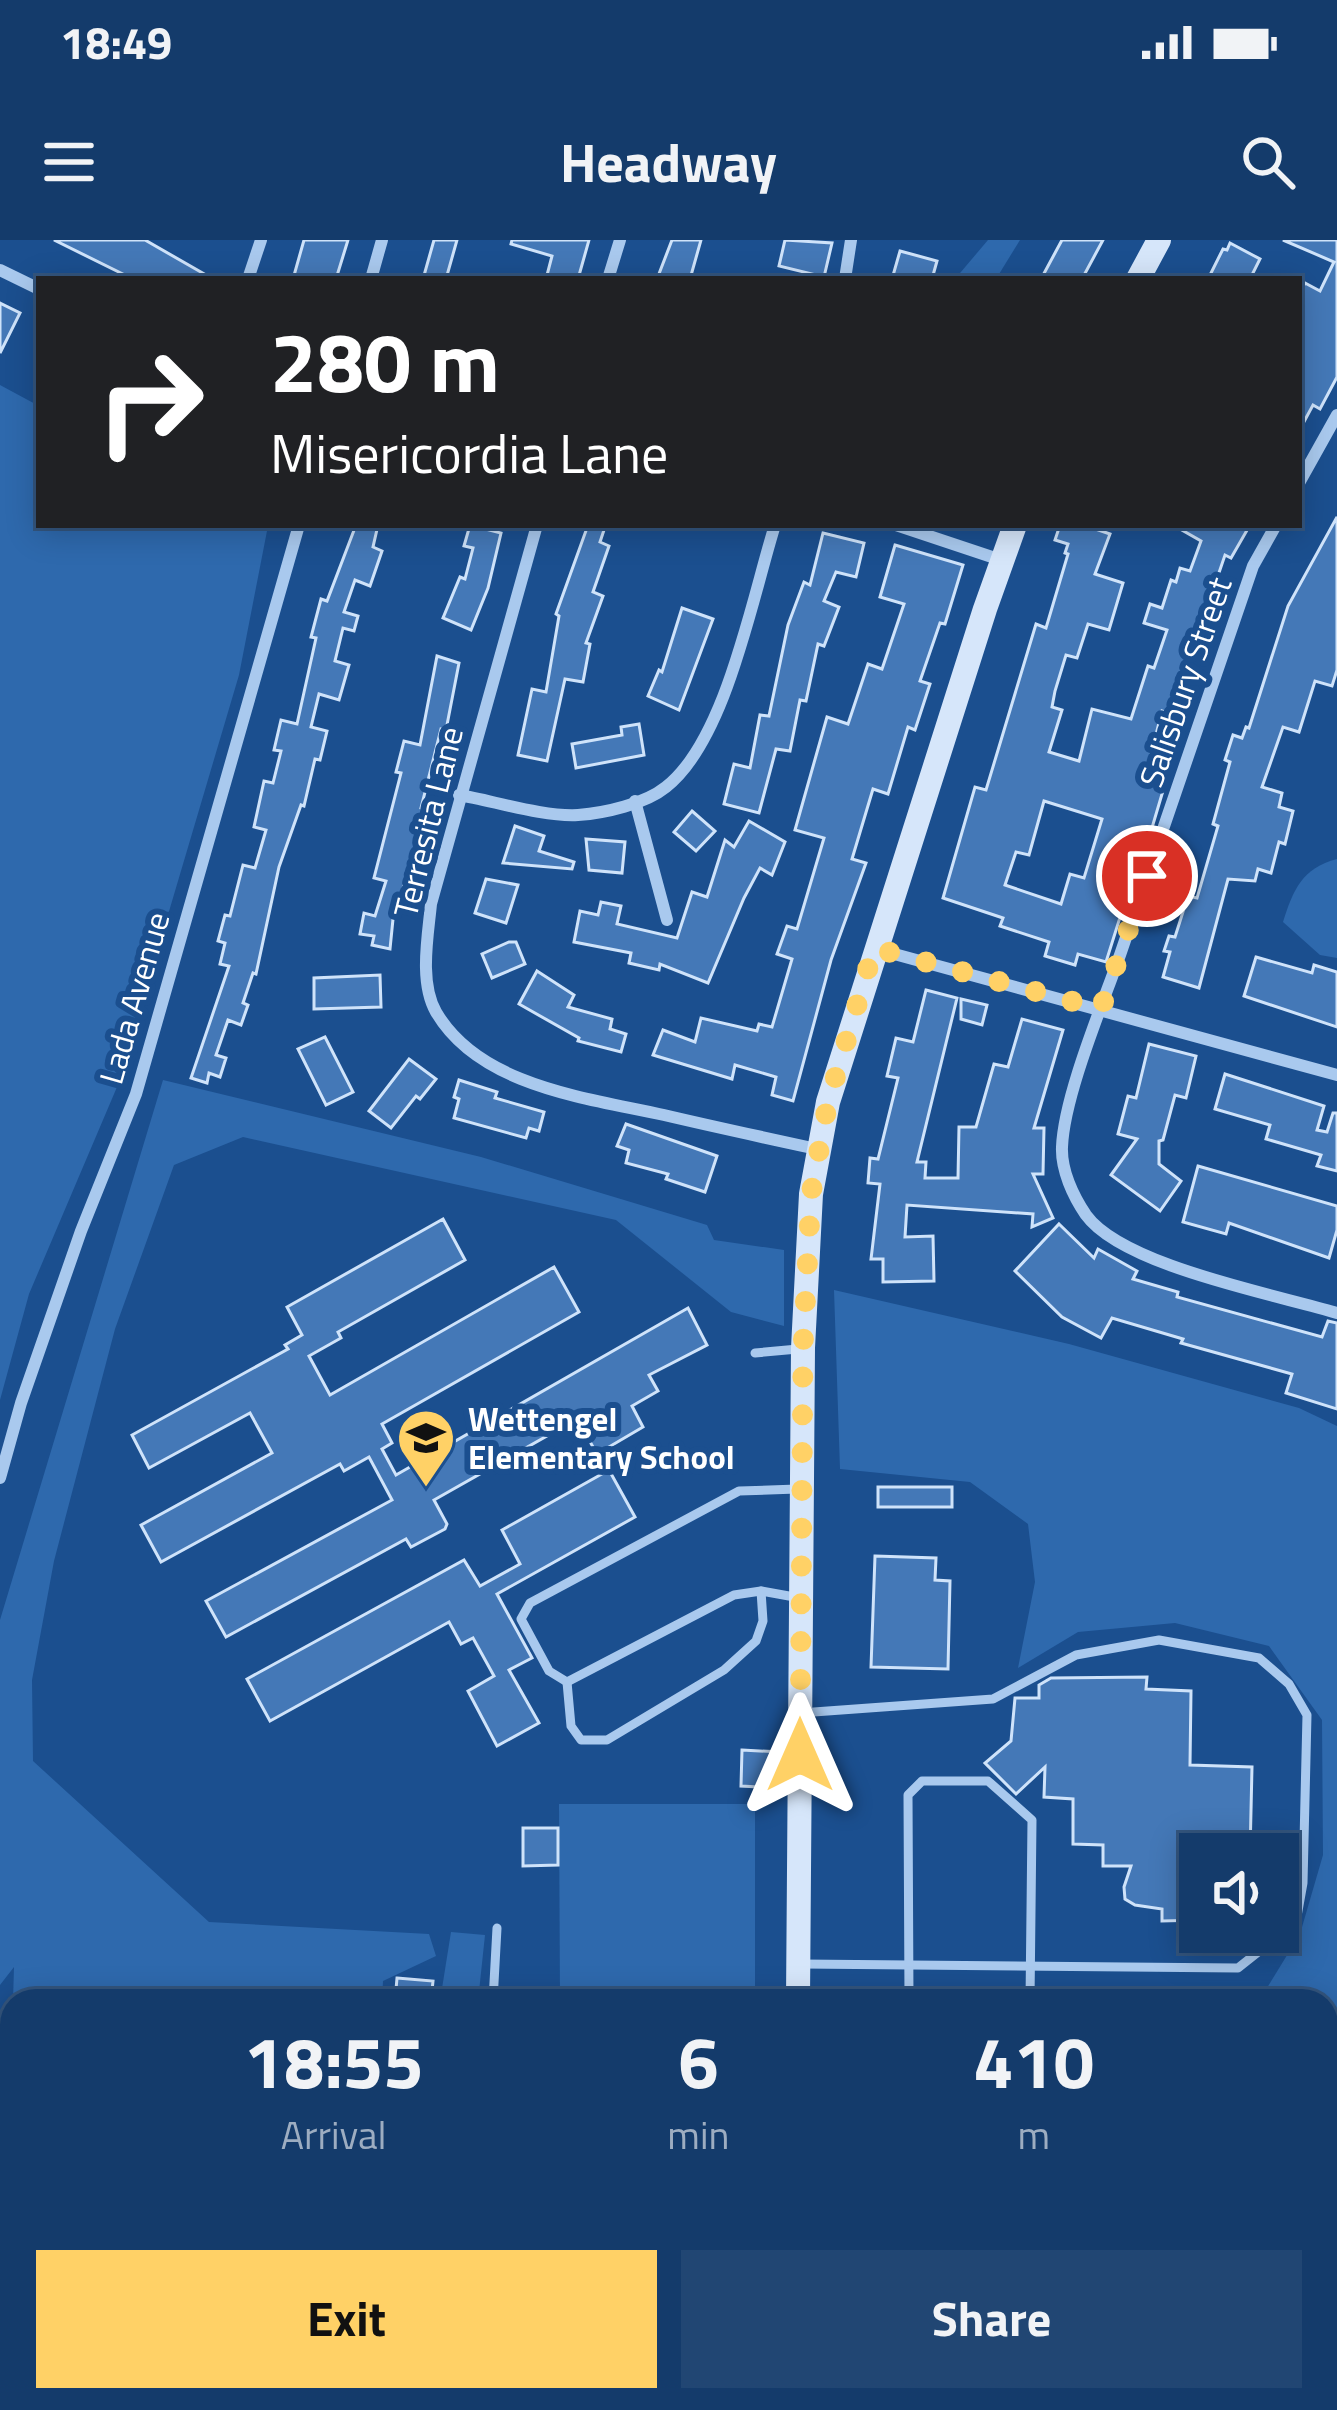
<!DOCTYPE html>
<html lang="en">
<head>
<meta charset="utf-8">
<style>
  :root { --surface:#143b6b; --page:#214673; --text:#f1f3f6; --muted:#9dadc1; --line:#33557e; --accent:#ffd166 }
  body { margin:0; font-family:"Titillium Web",sans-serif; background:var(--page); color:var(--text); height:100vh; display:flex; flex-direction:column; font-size:45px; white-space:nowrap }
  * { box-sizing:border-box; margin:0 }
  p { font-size:39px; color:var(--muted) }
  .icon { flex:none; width:66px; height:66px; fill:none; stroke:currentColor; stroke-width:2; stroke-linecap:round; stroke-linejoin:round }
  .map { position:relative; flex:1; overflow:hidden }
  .details { position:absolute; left:0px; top:1749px; width:1338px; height:423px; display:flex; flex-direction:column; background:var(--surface); border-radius:36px 36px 0 0; box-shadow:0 6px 30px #0003,0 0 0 3px var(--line) }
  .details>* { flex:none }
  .top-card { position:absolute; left:36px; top:36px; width:1266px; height:252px; border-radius:0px; box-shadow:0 6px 30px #0003,0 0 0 3px var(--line); background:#202124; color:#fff; overflow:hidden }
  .tools { position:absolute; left:1179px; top:1593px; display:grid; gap:24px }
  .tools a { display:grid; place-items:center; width:120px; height:120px; border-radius:0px; background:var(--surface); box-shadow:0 6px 30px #0003,0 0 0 3px var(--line); font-size:60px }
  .pin { position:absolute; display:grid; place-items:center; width:102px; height:102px; color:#fff; margin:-51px; border:6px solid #fff; border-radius:50%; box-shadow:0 3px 12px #0007 }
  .me { position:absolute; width:132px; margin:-66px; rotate:0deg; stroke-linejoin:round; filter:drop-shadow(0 0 9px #0008) }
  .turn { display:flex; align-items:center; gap:42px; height:252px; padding:0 36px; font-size:54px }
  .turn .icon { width:156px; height:156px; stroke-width:2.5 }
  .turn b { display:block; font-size:84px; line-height:102px }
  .eta { display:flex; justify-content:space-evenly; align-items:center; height:204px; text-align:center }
  .eta b { font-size:72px; font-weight:700; line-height:84px }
  .cta { display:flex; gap:24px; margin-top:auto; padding:24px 36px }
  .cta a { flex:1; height:138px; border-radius:0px; background:var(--accent); color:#111; font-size:48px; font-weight:700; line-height:138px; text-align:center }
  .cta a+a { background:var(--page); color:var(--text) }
  .status { display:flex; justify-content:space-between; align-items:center; height:84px; padding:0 60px; background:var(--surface); direction:ltr }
  .status svg { height:33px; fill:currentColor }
  header { display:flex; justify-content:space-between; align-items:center; height:156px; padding:0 36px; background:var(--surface); font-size:54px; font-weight:700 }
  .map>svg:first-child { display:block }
</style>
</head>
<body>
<div class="status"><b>18:49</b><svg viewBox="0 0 49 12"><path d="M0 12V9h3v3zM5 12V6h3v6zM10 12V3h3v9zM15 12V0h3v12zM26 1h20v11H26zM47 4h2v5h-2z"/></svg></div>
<header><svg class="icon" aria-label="menu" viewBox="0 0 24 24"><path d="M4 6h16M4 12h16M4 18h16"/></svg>Headway<svg class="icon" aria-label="search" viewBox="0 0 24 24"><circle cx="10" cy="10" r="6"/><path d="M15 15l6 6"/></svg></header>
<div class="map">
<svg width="1337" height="2170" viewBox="0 0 1337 2170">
  <rect width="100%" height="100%" fill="#1b4f8f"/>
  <g fill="#2e69ad">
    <polygon points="988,0 1020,0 996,39 955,39"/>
    <polygon points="0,145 39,166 39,285 257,285 267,291 239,435 117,847 29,1054 0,1160"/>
    <path d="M1337 619V718L1320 715 1283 682C1293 650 1302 628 1337 619Z"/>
    <polygon points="163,840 481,917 707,985 714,1000 784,1010 784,1086 731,1072 616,980 243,897 174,925 115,1089 54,1321 32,1440 33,1521 209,1682 429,1694 436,1716 383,1741 382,1761 13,1761 14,1727 0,1745 0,1380"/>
    <polygon points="834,1050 1069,1104 1299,1168 1337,1186 1337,1872 1326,1873 1326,1761 1259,1761 1300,1694 1323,1615 1322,1480 1269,1406 1175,1383 1078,1392 1018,1428 1035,1342 1028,1284 970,1242 840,1229"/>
    <polygon points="559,1564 755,1564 755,1761 560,1761"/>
    <polygon points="451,1692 485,1695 478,1761 440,1761"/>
    <polygon points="4,2004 12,2004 12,2160 350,2160 349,2170 0,2170"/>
    <polygon points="369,2160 774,2160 773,2170 368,2170"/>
    <polygon points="824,2160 1046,2160 1059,2170 824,2170"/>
  </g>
  <g fill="#4478b7" stroke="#cfe3fa" stroke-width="3" fill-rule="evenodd">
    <polygon points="54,0 145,0 213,39 133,39"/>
    <polygon points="304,0 348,0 336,39 293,39"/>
    <polygon points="434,0 457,0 446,39 423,39"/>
    <polygon points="512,0 589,0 578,39 546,39 552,16 511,4"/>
    <polygon points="672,0 701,0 690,39 657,39"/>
    <polygon points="785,0 832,3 824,37 779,26"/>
    <polygon points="1062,0 1103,0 1082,39 1041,39"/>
    <polygon points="1283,0 1337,0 1337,137 1320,169 1313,165 1299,191 1299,54 1305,43 1320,51 1334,22"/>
    <polygon points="1230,3 1260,19 1250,39 1208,39 1223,9 1227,10"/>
    <polygon points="900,11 937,21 932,39 892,39"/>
    <polygon points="0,63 20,73 0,113"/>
    <polygon points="1337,277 1337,430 1332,446 1315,441 1299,492 1283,487 1262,547 1282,553 1279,567 1293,571 1285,604 1279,602 1271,633 1258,629 1255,641 1228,639 1199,748 1163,737 1170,712 1164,711 1169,696 1175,697 1188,656 1197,658 1218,586 1213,584 1230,522 1225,520 1233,495 1242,498 1246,487 1249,488 1288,366"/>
    <polygon points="356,285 378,285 373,307 382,311 370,346 355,340 344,372 358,376 354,391 343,388 335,421 349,425 339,460 319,454 311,487 327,491 320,520 315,519 304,566 301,565 279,627 256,734 253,733 243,763 248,765 241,785 228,780 216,815 226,818 220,837 209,833 207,843 191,838 229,726 220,724 225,703 218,701 225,675 230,676 243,625 255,628 266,590 254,587 264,541 273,543 281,511 274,510 281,480 297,484 316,398 311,397 321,359 327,361"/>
    <polygon points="470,285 501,293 488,348 471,390 443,378 460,337 465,339 473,308 464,306"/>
    <polygon points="588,285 604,290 600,302 609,306 593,352 603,356 586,403 590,404 583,442 565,439 547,521 518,515 532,449 546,452 559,376 556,374"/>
    <path d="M1060 285H1084L1110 294 1095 334 1123 343 1109 390 1088 384 1077 418 1066 415 1055 451 1052 467 1062 470 1049 512 1079 521 1092 469 1131 479 1148 426 1154 428 1167 390 1144 383 1150 364 1162 368 1171 340 1176 342 1180 328 1190 331 1201 301 1173 285H1250L1231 318 1225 315 1171 474 1162 471 1145 538 1165 544 1149 598 1132 593 1116 648 1128 652 1106 722 1078 714 1075 725 1045 716 1049 702 1000 686 1003 678 943 658 975 547 986 550 1036 384 1046 388 1068 314 1065 313 1068 304 1055 300ZM1044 561 1102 579 1084 638 1070 634 1061 664 1005 645 1016 612 1029 615Z"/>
    <polygon points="823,293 864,303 856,337 836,332 824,361 839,367 824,406 818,404 806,461 800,460 790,511 776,509 759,573 724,564 734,524 750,528 760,475 769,476 788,385 804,342 810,345"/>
    <polygon points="895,305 963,325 945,384 940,383 920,441 930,444 915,490 908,487 888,554 873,549 852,619 866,623 831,720 793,861 772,855 776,837 735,825 732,839 653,815 663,790 695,802 701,778 757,791 759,784 772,787 792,719 777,714 787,686 797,689 824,598 795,590 827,477 848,484 868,424 882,429 904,364 880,357"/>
    <polygon points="682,368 713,379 679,470 648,456 659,430 662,432"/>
    <polygon points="437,416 459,423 446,490 441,489 421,568 428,570 393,679 390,709 372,705 374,696 360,694 364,673 375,676 386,641 374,638 401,533 396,532 404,501 420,505"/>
    <polygon points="639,484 644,515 576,528 572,504 622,495 621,487"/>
    <polygon points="692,571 715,591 696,611 674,592"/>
    <polygon points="749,581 785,602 772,635 760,628 744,658 708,743 660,724 659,730 629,723 631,713 574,702 580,671 598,675 601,662 621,666 617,684 677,698 692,652 707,657 725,600 734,607"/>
    <polygon points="515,586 544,596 539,611 574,622 572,629 503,623"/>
    <polygon points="586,599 625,602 622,633 589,630"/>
    <polygon points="486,639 518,645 506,683 475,673"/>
    <polygon points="509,702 516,702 525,724 492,738 482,714"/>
    <polygon points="1256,717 1312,733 1314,725 1337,732 1337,787 1244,756"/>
    <polygon points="537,731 574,755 568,767 612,779 610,789 626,794 621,812 578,801 579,798 519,764"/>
    <polygon points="380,735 381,767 314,769 314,738"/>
    <polygon points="926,750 957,758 917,922 926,922 925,938 958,938 959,887 976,887 994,824 1008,827 1022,779 1063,790 1034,888 1044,888 1043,934 1033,934 1053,978 1032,987 1033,974 907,965 905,997 933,996 934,1041 883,1042 883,1019 871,1019 880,944 868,943 870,918 878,919 898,838 887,836 896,798 913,802"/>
    <polygon points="961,759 987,765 982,785 961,779"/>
    <polygon points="325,797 353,852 326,865 298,809"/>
    <polygon points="1149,804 1196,816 1186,858 1175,855 1163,900 1159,901 1159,924 1181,941 1160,971 1111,935 1137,899 1118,894 1128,856 1136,858"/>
    <polygon points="409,819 436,839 420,859 416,856 391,888 369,871"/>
    <polygon points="1225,834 1324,866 1317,890 1327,892 1333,873 1337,873 1337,931 1317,926 1321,915 1266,899 1270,885 1215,869"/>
    <polygon points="459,840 497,852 495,858 544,872 539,891 529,888 526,898 454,878 459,859 454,857"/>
    <polygon points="626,884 717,916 705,952 666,939 668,934 626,923 629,910 617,906"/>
    <polygon points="1198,926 1337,966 1337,990 1329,1018 1229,983 1226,994 1183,982"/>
    <polygon points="443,979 465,1020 338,1092 341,1098 309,1116 330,1155 554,1027 579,1072 382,1184 392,1203 382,1209 396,1235 688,1068 707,1105 649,1135 658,1151 632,1166 643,1187 597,1214 577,1179 434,1260 447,1284 445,1289 411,1307 406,1299 226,1397 206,1361 392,1260 369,1217 344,1231 340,1224 161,1322 141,1285 272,1213 250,1173 149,1228 132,1195 288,1109 285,1105 302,1095 287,1067"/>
    <polygon points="1059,984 1094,1018 1098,1009 1137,1031 1133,1039 1178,1052 1177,1057 1322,1097 1328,1081 1337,1083 1337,1169 1286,1153 1292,1134 1181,1103 1183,1099 1112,1078 1101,1098 1062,1077 1015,1031"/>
    <polygon points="609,1230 635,1277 497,1354 532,1418 509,1430 539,1483 497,1506 468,1451 494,1436 473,1398 461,1404 449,1382 270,1481 247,1439 464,1320 480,1346 520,1324 502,1290"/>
    <rect x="878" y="1247" width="74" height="20"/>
    <polygon points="875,1316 936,1318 935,1340 950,1341 948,1429 871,1427"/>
    <polygon points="1147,1437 1146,1449 1191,1451 1190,1525 1252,1527 1250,1614 1200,1614 1200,1680 1162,1681 1162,1669 1135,1665 1125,1659 1124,1647 1131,1626 1103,1626 1103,1605 1073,1604 1073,1559 1044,1557 1045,1527 1016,1554 985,1523 1011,1501 1015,1458 1039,1458 1039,1445 1051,1438"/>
    <polygon points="742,1510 781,1512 780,1548 741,1546"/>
    <polygon points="523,1588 558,1588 558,1625 523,1626"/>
    <polygon points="397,1738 433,1741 431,1761 395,1761"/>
  </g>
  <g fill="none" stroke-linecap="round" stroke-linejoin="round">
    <g stroke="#a9c9ee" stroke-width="9">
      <polyline points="755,1113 798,1109"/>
      <polyline points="797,1249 739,1251 530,1363 521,1379 549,1431 567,1442 734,1355 761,1351 800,1358"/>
      <polyline points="567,1442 571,1486 581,1500 607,1500 724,1430 756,1401 763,1381 761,1351"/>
      <polyline points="800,1473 993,1459 1076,1415 1159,1400 1259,1418 1289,1444 1307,1475 1303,1643 1296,1682 1238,1728 802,1724"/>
      <polyline points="493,1761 497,1688"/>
      <polyline points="909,1761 908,1555 922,1541 988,1541 1032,1580 1030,1761"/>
    </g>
    <g stroke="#a9c9ee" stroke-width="12">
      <polyline points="0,30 39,49"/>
      <polyline points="248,39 261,0"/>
      <polyline points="371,39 382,0"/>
      <polyline points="608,39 620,0"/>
      <polyline points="845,39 851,0"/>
      <polyline points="1299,243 1337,175"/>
      <path d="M537 285 431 664C428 696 419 742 436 772 480 847 588 858 664 875 715 887 766 898 817 909"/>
      <polyline points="896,285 1001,320"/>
      <path d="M1276 285 1253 326C1209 456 1164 585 1120 715 1102 766 1064 856 1062 907 1061 930 1073 956 1086 975 1123 1026 1274 1054 1337 1073"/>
      <path d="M459 555C494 561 544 577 578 575 605 573 645 564 666 547 726 500 752 358 775 285"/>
      <polyline points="635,561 667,680"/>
      <polyline points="876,709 1337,835"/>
      <polyline points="0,1238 21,1163 81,991 136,854 299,285"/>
      <polyline points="1326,1893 1337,1891"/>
      <polyline points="1326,2101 1337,2099"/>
    </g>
    <g stroke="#d6e6fa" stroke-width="24">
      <polyline points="1138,39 1159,0"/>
      <polyline points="798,1761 803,1108 811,954 828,862 985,369 1015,285"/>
      <polyline points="790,2170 790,2160"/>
    </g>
  </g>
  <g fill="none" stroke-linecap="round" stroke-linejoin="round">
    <polyline stroke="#ffd166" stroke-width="21" stroke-dasharray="0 37.8" points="800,1515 803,1108 811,954 828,862 874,708 1101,769 1147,636"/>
  </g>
  <defs>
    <symbol id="school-pin" viewBox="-11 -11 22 30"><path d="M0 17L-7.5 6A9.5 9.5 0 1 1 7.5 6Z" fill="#ffd166" stroke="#1b4f8f"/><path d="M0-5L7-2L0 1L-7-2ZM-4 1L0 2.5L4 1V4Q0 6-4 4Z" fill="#111"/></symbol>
  </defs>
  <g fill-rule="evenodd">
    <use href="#school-pin" x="393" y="1165" width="66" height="90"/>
  </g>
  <g text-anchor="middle" stroke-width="12" stroke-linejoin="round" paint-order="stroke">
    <g font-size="33" fill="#fff" stroke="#1b4f8f">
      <text transform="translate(1185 442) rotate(-71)" y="12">Salisbury Street</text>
      <text transform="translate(428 582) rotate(-76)" y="12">Terresita Lane</text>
      <text transform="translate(134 758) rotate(-74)" y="12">Lada Avenue</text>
    </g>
    <g font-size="33" font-weight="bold" fill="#fff" stroke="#1b4f8f" text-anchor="start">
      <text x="468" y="1191">Wettengel<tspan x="468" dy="38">Elementary School</tspan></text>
    </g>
  </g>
</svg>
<div class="tools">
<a><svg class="icon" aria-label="sound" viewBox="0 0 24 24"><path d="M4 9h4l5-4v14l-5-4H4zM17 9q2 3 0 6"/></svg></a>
</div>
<div class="pin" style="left:1147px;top:636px;background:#d93025"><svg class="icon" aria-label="arrive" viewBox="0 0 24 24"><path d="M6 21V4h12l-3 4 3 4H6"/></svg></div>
<svg class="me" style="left:800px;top:1515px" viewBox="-20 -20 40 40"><path d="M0-17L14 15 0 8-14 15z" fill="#ffd166" stroke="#fff" stroke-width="4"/></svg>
<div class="top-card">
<div class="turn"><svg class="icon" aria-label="right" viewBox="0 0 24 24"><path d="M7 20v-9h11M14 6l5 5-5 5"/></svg><div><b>280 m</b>Misericordia Lane</div></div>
</div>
<section class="details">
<div class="eta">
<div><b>18:55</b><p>Arrival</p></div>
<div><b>6</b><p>min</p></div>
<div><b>410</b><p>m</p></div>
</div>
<div class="cta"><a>Exit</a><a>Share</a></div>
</section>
</div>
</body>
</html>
